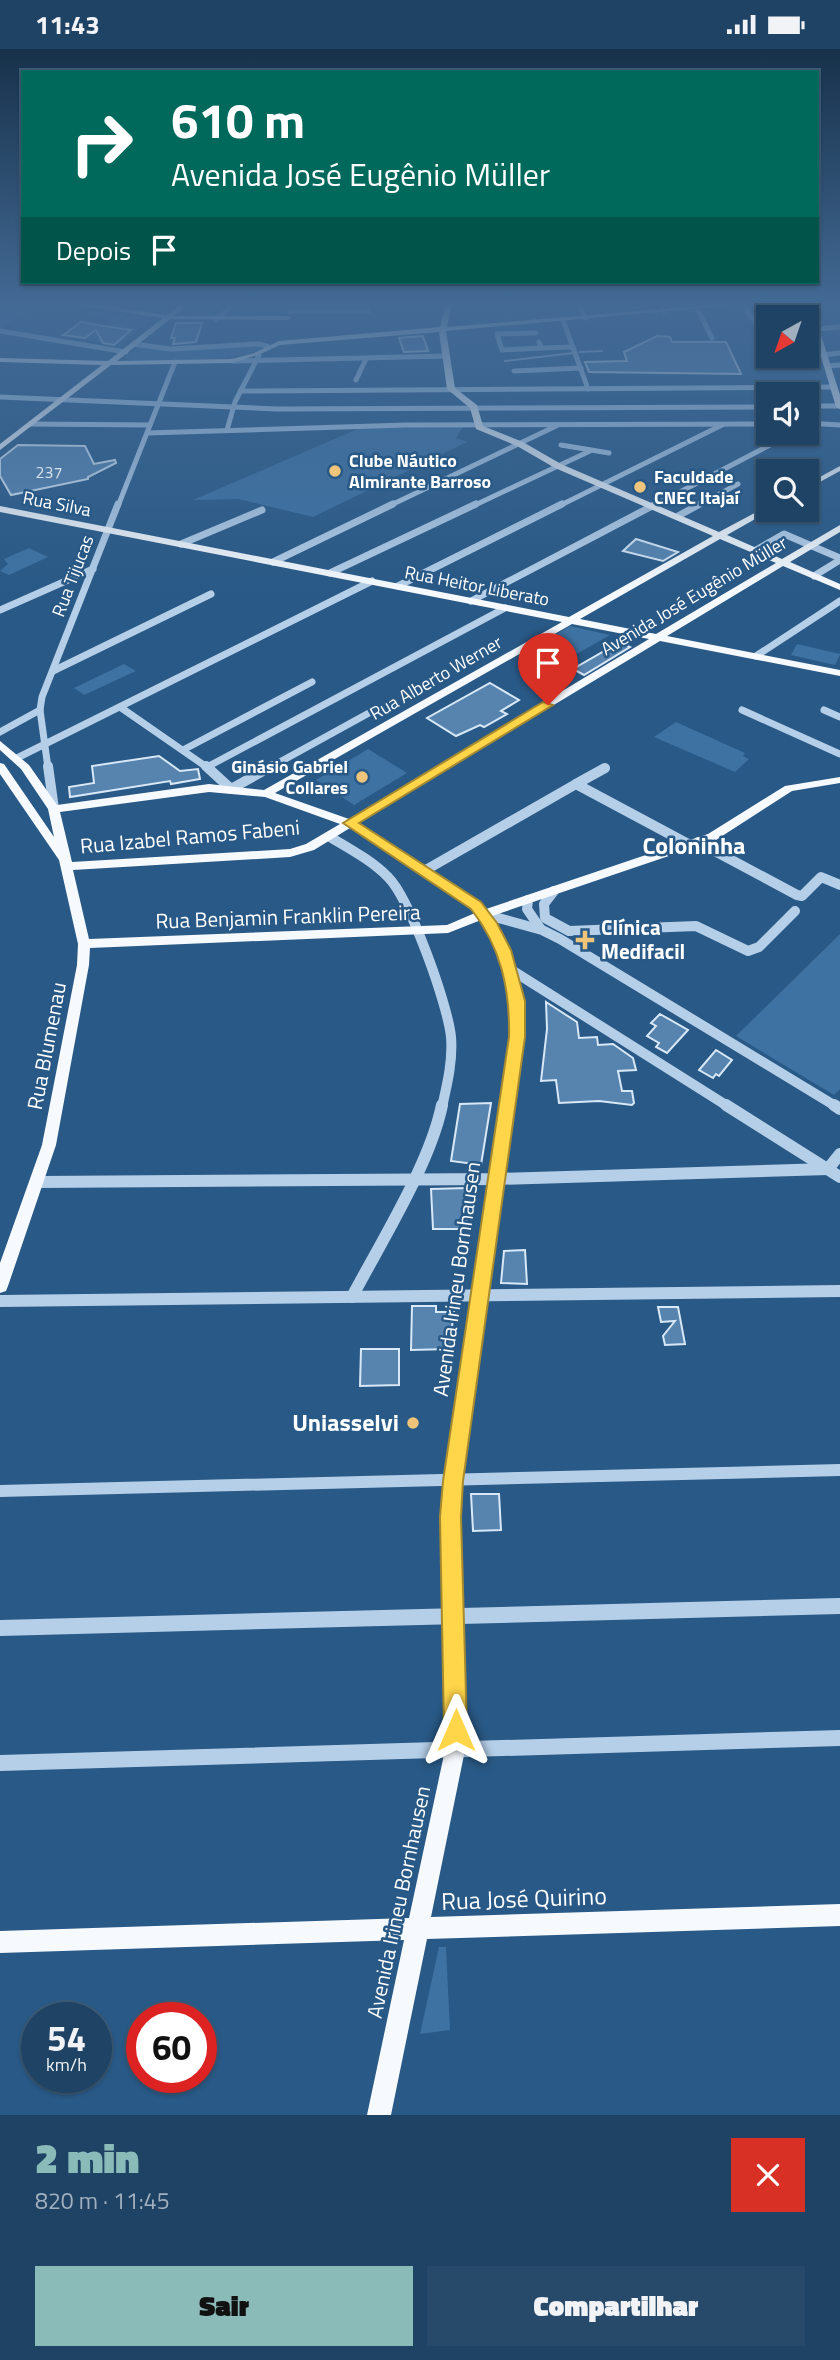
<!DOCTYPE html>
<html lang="pt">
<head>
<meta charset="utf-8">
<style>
  :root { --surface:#1f4364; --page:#274a6a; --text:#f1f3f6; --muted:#a1b0bf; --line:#3c5c78; --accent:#8bbbb9 }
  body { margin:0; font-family:"Titillium Web",sans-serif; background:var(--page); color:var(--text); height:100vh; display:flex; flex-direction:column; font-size:26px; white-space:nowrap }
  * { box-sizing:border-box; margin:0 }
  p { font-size:23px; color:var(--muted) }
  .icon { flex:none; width:38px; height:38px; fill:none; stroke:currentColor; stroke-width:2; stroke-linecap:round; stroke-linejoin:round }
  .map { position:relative; height:2066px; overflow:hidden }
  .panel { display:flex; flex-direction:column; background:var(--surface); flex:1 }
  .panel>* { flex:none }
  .guide { position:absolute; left:21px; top:21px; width:798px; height:214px; border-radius:0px; box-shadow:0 2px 5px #0004,0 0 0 2px var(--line); background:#00695c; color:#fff; overflow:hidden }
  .needle { width:46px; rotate:220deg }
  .buttons { position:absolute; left:756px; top:256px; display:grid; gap:14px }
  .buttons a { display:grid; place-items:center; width:63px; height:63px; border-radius:0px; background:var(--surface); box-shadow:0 2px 5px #0004,0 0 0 2px var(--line); font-size:35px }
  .speed { position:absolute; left:21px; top:1953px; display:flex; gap:14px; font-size:35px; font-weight:700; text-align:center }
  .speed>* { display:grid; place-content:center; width:91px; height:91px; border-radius:50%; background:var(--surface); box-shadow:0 2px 5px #0004,0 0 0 2px var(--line); line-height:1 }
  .speed small { font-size:18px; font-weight:400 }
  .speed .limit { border:10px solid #d22; background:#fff; color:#111 }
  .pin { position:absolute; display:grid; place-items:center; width:60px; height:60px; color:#fff; margin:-72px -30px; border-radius:50% 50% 50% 0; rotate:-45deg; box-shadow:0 0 7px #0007 }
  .pin .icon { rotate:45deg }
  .me { position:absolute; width:77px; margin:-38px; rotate:0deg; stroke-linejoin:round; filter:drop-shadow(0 0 5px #0008) }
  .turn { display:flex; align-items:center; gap:24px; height:147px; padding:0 35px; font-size:32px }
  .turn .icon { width:91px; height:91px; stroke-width:2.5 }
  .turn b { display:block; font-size:49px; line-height:60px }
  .then { display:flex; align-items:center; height:66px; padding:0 35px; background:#0003; gap:14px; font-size:26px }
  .round { display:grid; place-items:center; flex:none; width:74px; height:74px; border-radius:0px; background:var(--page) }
  .head { display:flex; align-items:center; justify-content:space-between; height:119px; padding:0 35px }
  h1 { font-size:42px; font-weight:800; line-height:52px; color:var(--accent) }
  .cta { display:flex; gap:14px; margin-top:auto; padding:14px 35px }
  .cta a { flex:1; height:80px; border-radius:0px; background:var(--accent); color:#111; font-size:28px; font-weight:800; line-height:80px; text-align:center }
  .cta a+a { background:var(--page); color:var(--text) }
  .status { display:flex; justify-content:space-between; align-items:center; height:49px; padding:0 35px; background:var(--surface); direction:ltr }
  .status svg { height:19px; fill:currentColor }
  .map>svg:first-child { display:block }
</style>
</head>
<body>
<div class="status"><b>11:43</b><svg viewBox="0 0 49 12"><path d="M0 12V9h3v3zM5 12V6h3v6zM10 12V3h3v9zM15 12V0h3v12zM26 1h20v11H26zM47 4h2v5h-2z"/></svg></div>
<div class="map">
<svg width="840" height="2066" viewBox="0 0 840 2066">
  <rect width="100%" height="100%" fill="#295986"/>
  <g fill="#3e72a2">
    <polygon points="2,254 41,254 0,280 0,256"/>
    <polygon points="97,262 151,271 118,296 86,291 112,271 90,267"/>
    <path d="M272 295C230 317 177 311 131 312L125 308 138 298 196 301Z"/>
    <polygon points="463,378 456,389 467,393 313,468 239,450 193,451 360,379"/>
    <polygon points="29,499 48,508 9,526 0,522 8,515 4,510"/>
    <polygon points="570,577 610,586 561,614 533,599"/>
    <polygon points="797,595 840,605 840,606 835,616 791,606"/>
    <polygon points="124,615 136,622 84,646 74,639"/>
    <polygon points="676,673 745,704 743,707 749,710 735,723 654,688"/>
    <polygon points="368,700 407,724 354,756 316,731"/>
    <polygon points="840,885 840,1040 834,1046 736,987"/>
    <polygon points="439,1898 446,1898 450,1981 420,1985"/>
  </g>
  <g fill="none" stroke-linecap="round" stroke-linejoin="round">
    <g stroke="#a9cbe8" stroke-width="2">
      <polyline points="579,303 602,302"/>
      <polyline points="505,312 573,304"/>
    </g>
  </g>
  <g fill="#5684af" stroke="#d8e8f6" stroke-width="2">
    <polygon points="81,273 103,277 131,281 114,296 103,294 96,281 85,289 63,286"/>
    <polygon points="176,274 202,274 196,293 173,295 175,289 171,289"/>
    <polygon points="423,287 428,302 404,303 399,289"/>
    <polygon points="657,287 670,288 672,293 726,293 741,325 589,323 585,313 627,312 624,303"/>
    <polygon points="18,396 85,397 94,415 115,411 116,414 88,428 88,430 11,446 0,427 0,410"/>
    <polygon points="636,490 678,503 663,512 623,502"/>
    <polygon points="620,593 630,598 584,626 573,620"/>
    <polygon points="490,634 519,651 501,662 507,665 484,678 480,676 456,687 427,669"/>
    <polygon points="159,707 180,722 198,720 200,730 171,735 170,732 70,748 69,738 94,734 92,717"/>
    <polygon points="546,953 577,973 579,989 597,988 598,996 613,995 633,1009 636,1021 618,1022 622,1042 632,1042 634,1054 632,1056 599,1052 559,1054 556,1031 541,1032 547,980"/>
    <polygon points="660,965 688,981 667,1004 656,998 659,994 647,987 656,977 651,974"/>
    <polygon points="716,1001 732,1011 719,1027 716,1025 713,1029 699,1021"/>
    <polygon points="491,1054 481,1116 451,1112 460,1055"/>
    <polygon points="467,1139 467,1180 433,1180 431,1140"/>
    <polygon points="525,1201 527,1235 501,1234 504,1202"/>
    <polygon points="412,1257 436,1257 436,1263 454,1263 449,1300 411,1301"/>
    <polygon points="658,1258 678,1258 685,1295 665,1296 663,1287 675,1272 661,1273"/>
    <polygon points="361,1300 399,1300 399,1336 360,1337"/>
    <polygon points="471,1445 499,1445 501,1481 473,1482"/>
  </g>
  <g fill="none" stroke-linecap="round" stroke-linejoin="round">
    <g stroke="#b5cfe8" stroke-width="5">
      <polyline points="578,254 586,269"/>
      <polyline points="659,254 664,262"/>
      <polyline points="743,255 760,280 758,295 763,314"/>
      <polyline points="697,259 712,289"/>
      <polyline points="290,262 368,262"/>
      <polyline points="216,270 237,254"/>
      <polyline points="563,271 588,340"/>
      <polyline points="816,280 840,278"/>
      <polyline points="0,282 126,303"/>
      <polyline points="536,284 497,285 502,301 541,299"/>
      <polyline points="539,293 541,299 573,298"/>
      <polyline points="133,295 171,300 258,295 267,297 266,300"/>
      <polyline points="823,306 840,304"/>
      <polyline points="232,312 447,307"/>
      <polyline points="827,317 840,316"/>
      <polyline points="514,322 581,319"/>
      <polyline points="356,331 366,310"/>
      <polyline points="240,342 834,338"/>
      <polyline points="0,348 277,360 768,358"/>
      <polyline points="807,357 840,357"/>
      <polyline points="807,374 840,376"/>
      <polyline points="30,375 150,376"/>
      <polyline points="227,381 235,353 259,306"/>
      <polyline points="147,384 406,376 768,375"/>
      <polyline points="561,396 609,404"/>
      <polyline points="118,457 175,313"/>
      <polyline points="389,457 556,377"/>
      <polyline points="473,457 590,402"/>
      <polyline points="559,457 722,376"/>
      <polyline points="653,457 795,383"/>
      <polyline points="697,457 738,435"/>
    </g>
    <g stroke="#b5cfe8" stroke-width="7">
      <polyline points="678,467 700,455"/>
      <polyline points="181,495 262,461"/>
      <polyline points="756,501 784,485 840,509"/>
      <polyline points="273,513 393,455"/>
      <polyline points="330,524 476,455"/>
      <polyline points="814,527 840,511"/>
      <polyline points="398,537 562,455"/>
      <polyline points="471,552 656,455"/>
      <polyline points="0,561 93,520"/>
      <polyline points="756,607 840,552"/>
      <polyline points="53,622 211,545"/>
      <polyline points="120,658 208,719"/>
      <polyline points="742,661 840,705"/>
      <polyline points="824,661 840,668"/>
      <polyline points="0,683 40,661"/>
      <polyline points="183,701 312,633"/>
      <polyline points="17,709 372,532"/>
      <polyline points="207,718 505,559"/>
      <polyline points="48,719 40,661 42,648 118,455"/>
      <polyline points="269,719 378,659"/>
    </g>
    <g stroke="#b5cfe8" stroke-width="10">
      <polyline points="48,717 54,760"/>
      <polyline points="206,717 231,740 272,717"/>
      <polyline points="576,735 605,719"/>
      <path d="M330 788C350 800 371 811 388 828 410 850 448 956 451 988 453 1012 447 1036 442 1058"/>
      <polyline points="698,793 797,846 802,847 821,828 840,836"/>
      <polyline points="424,822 576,735 690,796"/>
      <polyline points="554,842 544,855 545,869 569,882 696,877 748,902 759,898 795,862"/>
      <polyline points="528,851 527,860 540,879"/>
      <polyline points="484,865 542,881 560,890 837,1058"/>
      <polyline points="510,920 729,1058"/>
    </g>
    <g stroke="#b5cfe8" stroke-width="12">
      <polyline points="726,1056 840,1128"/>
      <polyline points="834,1056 840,1060"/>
      <polyline points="38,1133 496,1130 828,1120 840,1105"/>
      <path d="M352 1248C381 1193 430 1115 442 1056"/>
      <polyline points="0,1252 840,1242"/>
      <polyline points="0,1442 840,1421"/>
    </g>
    <g stroke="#b5cfe8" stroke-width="16">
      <polyline points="0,1579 840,1557"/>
      <polyline points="0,1714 840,1689"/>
    </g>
    <g fill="#f6fafe" fill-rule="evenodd">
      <path d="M63 254H81L167 266 182 254H189L174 267H288L291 269 288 271 170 270 117 312 232 310 254 304 279 292 440 278 446 254H452L447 278 731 254H759L446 282 455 339 477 356 483 377 523 393 561 415 719 483 768 457V460L771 461 727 486 782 510 840 476V483L790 513 840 535V541L783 517 667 587 840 621V627L660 592 358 774 459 838 486 860 708 785 785 737 840 728V734L792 742 716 791 492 867C517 908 525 940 524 988L462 1432 460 1468 465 1701 431 1868 840 1855V1877L427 1890 391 2066H367L404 1891 0 1904V1882L409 1869 445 1701 442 1468 444 1432 510 988C512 943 506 910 481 871L448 884 90 899 89 916 56 1096 8 1237 6 1242 0 1244V1214L42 1096 77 916 78 895 59 811 0 725V714L4 715 54 788 48 760 21 720 0 701V692L29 716 57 756 209 735 264 741 562 573 0 463V457L569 568 713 487 555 419 517 397 476 380 470 359 447 340 439 283 280 296 258 306 232 314 111 316 0 401V395L102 316 0 313V309L108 312 163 269ZM720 490 776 514 656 585 580 570ZM572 575 649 590 349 770 275 744ZM209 743 265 748 340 775 306 795 290 800 72 813 60 763ZM350 779 451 844 475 864 447 876 89 890 73 821 290 808 314 801Z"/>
      <polygon points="805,254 811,254 840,346 840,360 836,358"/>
      <polygon points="840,417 840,422 807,440 807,435"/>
    </g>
  </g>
  <linearGradient id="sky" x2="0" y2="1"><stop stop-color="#17314a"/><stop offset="0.47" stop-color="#436a95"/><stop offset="1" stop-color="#436a95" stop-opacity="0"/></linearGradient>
  <rect width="840" height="543" fill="url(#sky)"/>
  <path fill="#ffd54a" stroke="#a68a30" stroke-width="2" d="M543 653 553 656 359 774 481 853 497 874 511 901 525 952V988L463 1432 461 1468 467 1681 464 1689 456 1692 448 1689 444 1681 440 1468 443 1432 509 988C510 940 501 898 471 860L343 774Z"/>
  <g fill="#efc57b" stroke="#295986" stroke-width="2.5">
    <circle cx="335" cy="422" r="7"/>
    <circle cx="640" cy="438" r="7"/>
    <circle cx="362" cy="728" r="7"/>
    <path d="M581.5 880.5h7v7h7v7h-7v7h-7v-7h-7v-7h7z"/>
    <circle cx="413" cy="1374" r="7"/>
  </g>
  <g text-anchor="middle" stroke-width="5" stroke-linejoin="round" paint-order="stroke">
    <g font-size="16" fill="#d5e0eb">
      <text x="49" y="429">237</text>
    </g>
    <g font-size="18" font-weight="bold" fill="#fff" stroke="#295986" text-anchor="start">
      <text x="349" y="418">Clube Náutico<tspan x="349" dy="21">Almirante Barroso</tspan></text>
      <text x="654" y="434">Faculdade<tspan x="654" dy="21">CNEC Itajaí</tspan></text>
      <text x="348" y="724" text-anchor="end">Ginásio Gabriel<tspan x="348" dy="21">Collares</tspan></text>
    </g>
    <g font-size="18" fill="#fff" stroke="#295986">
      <text transform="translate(57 455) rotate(11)" y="6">Rua Silva</text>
      <text transform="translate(73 527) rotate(-69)" y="6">Rua Tijucas</text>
      <text transform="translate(477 537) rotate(11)" y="6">Rua Heitor Liberato</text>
      <text transform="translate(694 547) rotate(-31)" y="6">Avenida José Eugênio Müller</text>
      <text transform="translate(436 629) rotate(-30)" y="6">Rua Alberto Werner</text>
    </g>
    <g font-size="21" fill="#fff" stroke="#295986">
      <text transform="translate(190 788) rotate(-5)" y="7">Rua Izabel Ramos Fabeni</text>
      <text transform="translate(288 868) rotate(-2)" y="7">Rua Benjamin Franklin Pereira</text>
      <text transform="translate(47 997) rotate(-79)" y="7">Rua Blumenau</text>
      <text transform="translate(457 1230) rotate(-82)" y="7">Avenida Irineu Bornhausen</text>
      <text transform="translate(399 1853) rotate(-78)" y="7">Avenida Irineu Bornhausen</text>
    </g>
    <g font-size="21" font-weight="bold" fill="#fff" stroke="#295986" text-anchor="start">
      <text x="601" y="886">Clínica<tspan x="601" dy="24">Medifacil</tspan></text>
    </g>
    <g font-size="24" font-weight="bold" fill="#fff" stroke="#295986">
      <text x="694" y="805">Coloninha</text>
    </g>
    <g font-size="24" font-weight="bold" fill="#fff" stroke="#295986" text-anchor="end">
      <text x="399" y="1382">Uniasselvi</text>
    </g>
    <g font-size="24" fill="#fff" stroke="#295986">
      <text transform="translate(524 1850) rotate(-2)" y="8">Rua José Quirino</text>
    </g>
  </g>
</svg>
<div class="buttons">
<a><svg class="needle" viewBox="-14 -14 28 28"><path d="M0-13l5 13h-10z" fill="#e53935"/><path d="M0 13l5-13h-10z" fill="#a1b0bf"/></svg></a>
<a><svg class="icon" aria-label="sound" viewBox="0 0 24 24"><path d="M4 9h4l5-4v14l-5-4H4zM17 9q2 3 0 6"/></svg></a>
<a><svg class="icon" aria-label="search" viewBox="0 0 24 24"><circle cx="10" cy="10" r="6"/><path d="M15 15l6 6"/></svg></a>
</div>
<div class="speed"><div>54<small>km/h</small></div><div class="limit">60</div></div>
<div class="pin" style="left:548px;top:656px;background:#d93025"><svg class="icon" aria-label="arrive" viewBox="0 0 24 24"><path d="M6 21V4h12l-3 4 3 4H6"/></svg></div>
<svg class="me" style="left:456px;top:1681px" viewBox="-20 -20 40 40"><path d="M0-17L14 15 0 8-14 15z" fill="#ffd54a" stroke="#fff" stroke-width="4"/></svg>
<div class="guide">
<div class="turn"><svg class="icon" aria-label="right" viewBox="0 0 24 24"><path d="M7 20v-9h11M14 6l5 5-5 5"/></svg><div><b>610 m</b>Avenida José Eugênio Müller</div></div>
<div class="then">Depois<svg class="icon" aria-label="arrive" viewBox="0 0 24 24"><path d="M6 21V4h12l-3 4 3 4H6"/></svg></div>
</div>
</div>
<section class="panel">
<div class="head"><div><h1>2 min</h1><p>820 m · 11:45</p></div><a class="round" style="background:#d93025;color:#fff"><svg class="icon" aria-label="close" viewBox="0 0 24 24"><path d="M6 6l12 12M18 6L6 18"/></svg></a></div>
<div class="cta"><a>Sair</a><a>Compartilhar</a></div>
</section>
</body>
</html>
